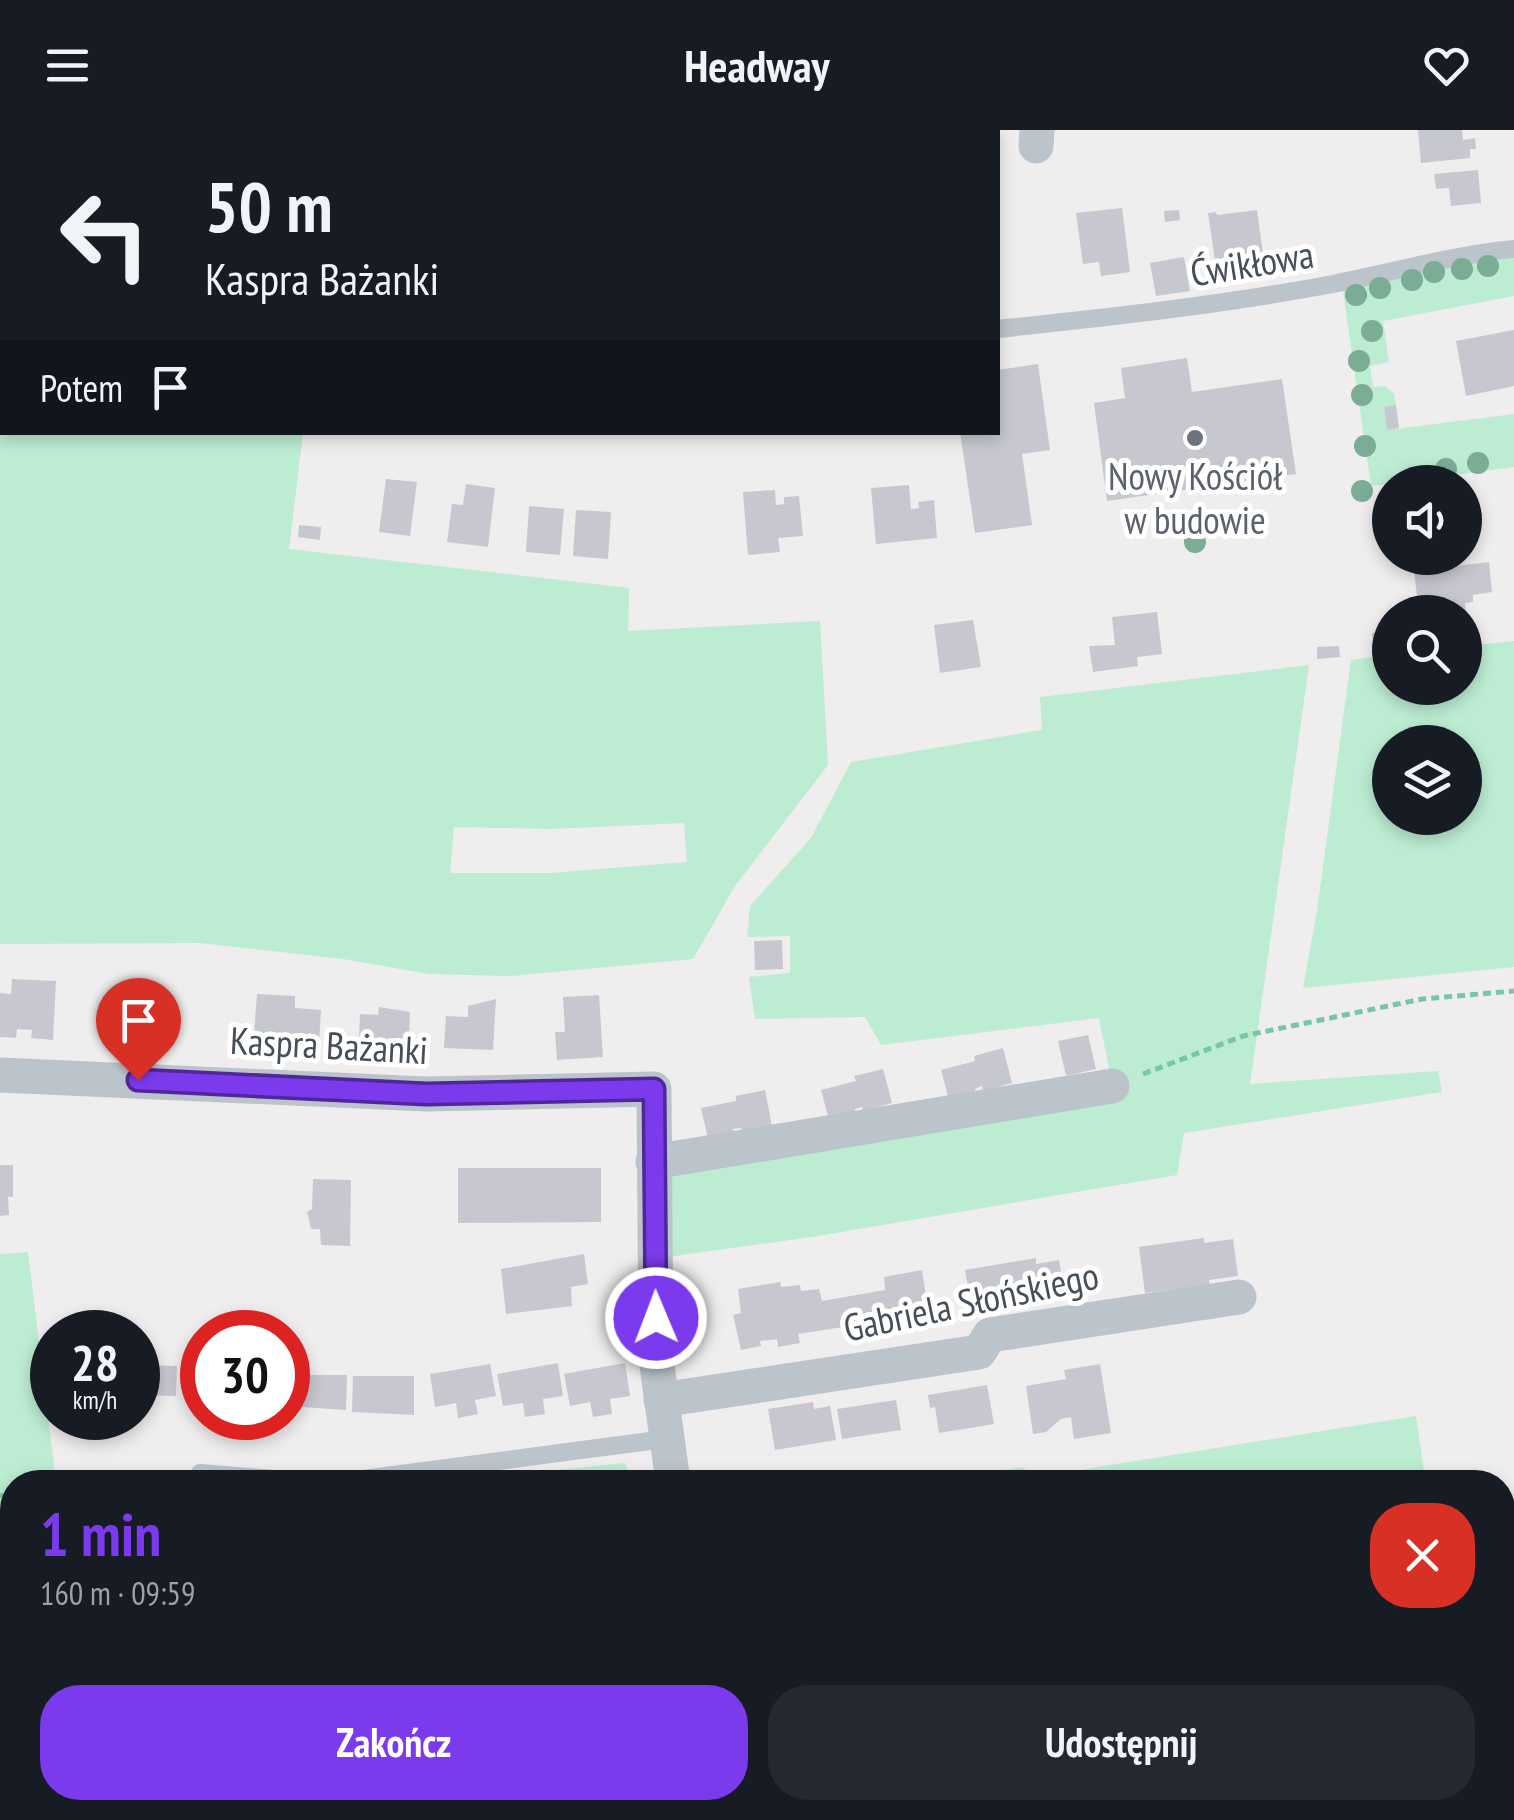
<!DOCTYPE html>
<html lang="pl">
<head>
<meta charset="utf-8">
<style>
  :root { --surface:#171b24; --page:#242831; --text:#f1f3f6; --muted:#9ea1a6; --accent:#7c3aed }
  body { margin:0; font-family:"PT Sans Narrow",sans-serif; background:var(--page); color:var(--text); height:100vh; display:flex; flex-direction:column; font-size:38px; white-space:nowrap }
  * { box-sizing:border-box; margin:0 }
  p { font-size:32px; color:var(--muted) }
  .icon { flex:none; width:55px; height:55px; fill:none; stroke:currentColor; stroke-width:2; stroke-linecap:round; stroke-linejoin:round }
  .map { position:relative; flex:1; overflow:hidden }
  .sheet { position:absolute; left:0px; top:1340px; width:1515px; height:350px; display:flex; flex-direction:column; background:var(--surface); border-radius:40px 40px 0 0; box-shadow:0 5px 15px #0003 }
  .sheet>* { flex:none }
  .hud { position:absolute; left:0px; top:0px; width:1000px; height:305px; box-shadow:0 5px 15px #0003; background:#171b24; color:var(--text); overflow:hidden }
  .buttons { position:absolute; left:1372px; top:335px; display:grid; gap:20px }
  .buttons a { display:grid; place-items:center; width:110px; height:110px; border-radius:50%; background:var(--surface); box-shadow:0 5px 15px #0003; font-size:50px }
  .speed { position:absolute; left:30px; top:1180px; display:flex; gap:20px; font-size:50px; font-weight:700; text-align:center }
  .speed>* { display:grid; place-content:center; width:130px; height:130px; border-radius:50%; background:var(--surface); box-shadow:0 5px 15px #0003; line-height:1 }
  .speed small { font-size:25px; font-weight:400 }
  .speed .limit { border:15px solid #d22; background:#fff; color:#111 }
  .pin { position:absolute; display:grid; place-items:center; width:85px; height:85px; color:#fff; margin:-102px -42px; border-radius:50% 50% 50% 0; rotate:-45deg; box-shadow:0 0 10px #0007 }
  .pin .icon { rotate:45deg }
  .me { position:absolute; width:110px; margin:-55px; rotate:359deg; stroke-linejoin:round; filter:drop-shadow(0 0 8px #0008) }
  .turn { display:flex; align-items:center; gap:35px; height:210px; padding:0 40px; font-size:45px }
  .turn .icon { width:130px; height:130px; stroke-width:2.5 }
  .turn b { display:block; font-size:70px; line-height:85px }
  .then { display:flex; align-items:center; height:95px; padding:0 40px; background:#0003; gap:20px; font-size:38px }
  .round { display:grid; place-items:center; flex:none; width:105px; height:105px; border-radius:40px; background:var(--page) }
  .summary { display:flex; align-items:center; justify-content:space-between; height:170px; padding:0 40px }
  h1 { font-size:60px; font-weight:700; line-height:75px; color:var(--accent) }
  .action { display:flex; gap:20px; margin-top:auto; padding:20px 40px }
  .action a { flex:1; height:115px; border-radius:40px; background:var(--accent); color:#fff; font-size:40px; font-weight:700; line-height:115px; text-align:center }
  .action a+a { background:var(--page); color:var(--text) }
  header { display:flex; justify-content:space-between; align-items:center; height:130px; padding:0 40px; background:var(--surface); font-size:45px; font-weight:700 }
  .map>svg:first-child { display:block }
</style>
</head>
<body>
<header><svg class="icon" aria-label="menu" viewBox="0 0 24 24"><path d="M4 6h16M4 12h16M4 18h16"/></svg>Headway<svg class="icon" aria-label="heart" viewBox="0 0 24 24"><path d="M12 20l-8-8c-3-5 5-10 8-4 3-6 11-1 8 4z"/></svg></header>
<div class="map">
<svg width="1514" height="1690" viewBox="0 0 1514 1690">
  <rect width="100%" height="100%" fill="#efeded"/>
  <g fill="#bcecd1" fill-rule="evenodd">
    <path d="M0 0H110L2 2V302L303 303 289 419 629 458 628 501 820 491 828 635 735 756 693 829 511 846 429 844 343 829 200 813 0 814ZM684 693 687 732 550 743H450L454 697 551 699Z"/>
    <polygon points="176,0 375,0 381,2 173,2"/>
    <polygon points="1514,128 1514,166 1383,191 1389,232 1370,236 1373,257 1385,256 1394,264 1396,275 1384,277 1387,300 1514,284 1514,337 1371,356 1343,161 1445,136"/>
    <path d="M1514 511V837L1303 858 1317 781 1351 530 1390 525V558H1465V516ZM1390 612H1465V688H1390Z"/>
    <polygon points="1309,535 1250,954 1438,941 1442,962 1184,1003 1177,1045 812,1107 667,1127 668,1041 1115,969 1099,888 881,915 865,887 755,889 749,847 790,843 790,806 747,807 750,776 811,708 851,632 1042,600 1040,567"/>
    <polygon points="28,1122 56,1352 12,1352 12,1541 0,1542 0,1124"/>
    <polygon points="1416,1286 1425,1348 1402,1352 928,1352 1022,1337 1036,1347"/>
    <polygon points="625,1333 631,1352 437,1352"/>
    <polygon points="1514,1441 1514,1572 1503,1573 1503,1443"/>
  </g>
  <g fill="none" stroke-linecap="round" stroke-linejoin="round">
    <g stroke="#8bcee7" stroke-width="9">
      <polyline points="138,2 141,0"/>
      <polyline points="0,54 2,54"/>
    </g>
  </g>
  <g fill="#c7c8cf">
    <polygon points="1418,0 1462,0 1463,10 1475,8 1476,19 1470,19 1470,28 1421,33"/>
    <polygon points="1478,40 1481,73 1451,76 1449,58 1436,59 1434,44"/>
    <polygon points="1122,78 1130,142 1101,146 1099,132 1083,134 1076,83"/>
    <polygon points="1179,80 1180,90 1165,92 1164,81"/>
    <polygon points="1257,80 1263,124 1215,130 1208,83 1216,82 1217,85"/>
    <polygon points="1184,127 1190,161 1156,166 1150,133"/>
    <polygon points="1514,200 1514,256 1466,266 1456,211"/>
    <polygon points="1187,228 1192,262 1282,249 1296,344 1107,371 1094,273 1125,268 1121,238"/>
    <polygon points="1038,234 1050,320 1022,324 1032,395 975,403 960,302 998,302 998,240"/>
    <polygon points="1396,275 1399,298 1387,300 1384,277"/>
    <polygon points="386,349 417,352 410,406 379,402"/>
    <polygon points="466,354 495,358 488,417 447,412 452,374 463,375"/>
    <polygon points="909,355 911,379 919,378 918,372 934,370 937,408 876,414 871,358"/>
    <polygon points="775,360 776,375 784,374 784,367 799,366 803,406 778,408 780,422 748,425 743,362"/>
    <polygon points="529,376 564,379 560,425 526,422"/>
    <polygon points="576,380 611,382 608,429 573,426"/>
    <polygon points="299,395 321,397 320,410 298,407"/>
    <polygon points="1489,432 1492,462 1473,465 1473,472 1465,473 1466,482 1412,482 1411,476 1418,475 1414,441"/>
    <polygon points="1157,482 1162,524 1137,527 1138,536 1093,542 1089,516 1115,515 1112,487"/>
    <polygon points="973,490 981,537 940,543 934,495"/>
    <polygon points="1390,501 1390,522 1374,524 1372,503"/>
    <polygon points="1339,516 1340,527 1317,529 1317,517"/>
    <polygon points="782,810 783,839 755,840 754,811"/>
    <polygon points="12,849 56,851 53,910 31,908 32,900 17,899 16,908 0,907 0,863 11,864"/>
    <polygon points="257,864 295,866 295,878 321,880 319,914 292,913 292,921 281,920 282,915 265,914 265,920 253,919"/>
    <polygon points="599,865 603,927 557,930 555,902 565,902 563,867"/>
    <polygon points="496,869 493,920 444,918 446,886 468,887 468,876"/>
    <polygon points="379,877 410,882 408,932 358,929 360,884 378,885"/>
    <polygon points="1088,905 1096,939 1066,946 1058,911"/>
    <polygon points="1003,918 1012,953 983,961 982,956 975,959 976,963 949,970 941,940 975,931 974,926"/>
    <polygon points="883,939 892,973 863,981 862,977 855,979 855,983 829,990 821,960 856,951 854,946"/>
    <polygon points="765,960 772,996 742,1002 741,998 733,999 734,1003 708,1009 701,978 736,971 736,966"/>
    <polygon points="0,1035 13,1035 13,1067 8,1067 9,1085 0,1086"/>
    <polygon points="458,1038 601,1038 601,1092 458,1093"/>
    <polygon points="313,1049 351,1050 350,1116 321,1115 320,1099 311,1099 307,1082 312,1079"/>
    <polygon points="1204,1108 1204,1113 1233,1109 1238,1146 1209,1150 1210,1155 1145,1163 1139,1117"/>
    <polygon points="584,1124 588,1154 571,1157 572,1176 506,1184 501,1139"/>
    <polygon points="1036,1128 1036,1134 1059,1130 1065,1166 972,1181 965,1140"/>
    <polygon points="922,1140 929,1186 893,1190 894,1196 877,1198 856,1200 856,1195 798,1204 800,1213 778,1217 777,1209 760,1211 761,1216 741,1220 733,1185 741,1183 738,1159 780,1152 781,1157 800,1155 801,1161 819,1159 822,1171 885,1160 884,1147"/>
    <polygon points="558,1233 563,1266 543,1269 545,1284 525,1287 523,1273 503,1276 497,1244"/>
    <polygon points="625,1233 630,1266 610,1269 612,1284 593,1287 590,1272 570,1276 564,1244"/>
    <polygon points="490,1234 496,1266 475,1270 478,1284 458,1288 456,1273 435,1277 430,1244"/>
    <polygon points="1100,1234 1111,1303 1074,1309 1071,1287 1061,1289 1046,1302 1033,1304 1026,1256 1066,1249 1064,1240"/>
    <polygon points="141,1235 177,1236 176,1266 138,1265 138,1239 141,1239"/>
    <polygon points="288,1245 347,1245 346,1280 288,1276"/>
    <polygon points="353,1246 414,1246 414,1285 352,1282"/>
    <polygon points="987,1255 994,1294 939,1303 935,1277 930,1278 928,1265"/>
    <polygon points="896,1270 901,1300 842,1309 837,1279"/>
    <polygon points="813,1272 814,1279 830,1276 836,1310 775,1320 768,1279"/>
    <polygon points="12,1563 12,1611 0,1612 0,1564"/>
    <polygon points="211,1678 299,1678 300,1686 305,1690 189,1690 188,1679"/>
    <polygon points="386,1678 449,1678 450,1690 387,1690"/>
    <polygon points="609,1678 697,1678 698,1682 656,1690 643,1690 643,1687 612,1690"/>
    <polygon points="933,1678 968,1678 970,1690 936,1690"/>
    <polygon points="1051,1678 1077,1678 1078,1681 1132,1678 1133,1690 1028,1690 1027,1683 1051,1680"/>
    <polygon points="79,1679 80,1686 99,1685 100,1690 53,1690 52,1681"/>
    <polygon points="905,1679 907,1690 882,1690 881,1684"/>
  </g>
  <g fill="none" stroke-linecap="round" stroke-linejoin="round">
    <g stroke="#76c8a5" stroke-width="5" stroke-dasharray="8 5" stroke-linecap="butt">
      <polyline points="156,2 159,0"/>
      <polyline points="0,100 2,98"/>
      <polyline points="1143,944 1243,906 1422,869 1514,861"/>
      <polyline points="0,1365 12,1369"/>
    </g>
    <g stroke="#bbc3cb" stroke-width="18">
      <path d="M998 199C1110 187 1222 175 1333 154 1394 142 1452 125 1514 119"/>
      <polyline points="200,1343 312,1352"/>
      <polyline points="340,1352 665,1309"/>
    </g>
    <g stroke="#bbc3cb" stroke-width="35">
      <polyline points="1036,16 1037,0"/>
      <polyline points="0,945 426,964 654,959 656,1228 673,1352"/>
      <polyline points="653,1032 1112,956"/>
      <polyline points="661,1270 979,1222 990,1205 1239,1167"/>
      <polyline points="0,1654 12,1653"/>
      <polyline points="739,1678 742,1690"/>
    </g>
  </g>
  <g fill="#7aac96">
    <circle cx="1488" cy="136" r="11"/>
    <circle cx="1462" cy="139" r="11"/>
    <circle cx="1434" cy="142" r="11"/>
    <circle cx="1412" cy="150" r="11"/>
    <circle cx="1380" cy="158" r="11"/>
    <circle cx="1356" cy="165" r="11"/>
    <circle cx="1372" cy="201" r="11"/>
    <circle cx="1359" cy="231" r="11"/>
    <circle cx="1362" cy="265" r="11"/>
    <circle cx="1365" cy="316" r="11"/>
    <circle cx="1478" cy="333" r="11"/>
    <circle cx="1446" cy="339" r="11"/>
    <circle cx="1362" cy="361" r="11"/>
    <circle cx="1195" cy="412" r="11"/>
  </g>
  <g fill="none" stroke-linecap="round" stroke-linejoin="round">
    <defs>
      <polyline id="route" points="138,950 426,964 654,959 656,1188"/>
    </defs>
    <use href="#route" stroke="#51269a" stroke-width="25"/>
    <use href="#route" stroke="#7c3aed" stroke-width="18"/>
  </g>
  <circle fill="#6b7280" stroke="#fff" stroke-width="4" cx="1195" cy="308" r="10"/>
  <g text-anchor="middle" stroke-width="10" stroke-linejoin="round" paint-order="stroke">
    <g font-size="38" fill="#464f59" stroke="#fff">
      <text transform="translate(1252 134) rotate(-9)" y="13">Ćwikłowa</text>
      <text transform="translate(329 916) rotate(3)" y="13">Kaspra Bażanki</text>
      <text transform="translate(971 1172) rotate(-12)" y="13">Gabriela Słońskiego</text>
    </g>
    <g font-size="38" fill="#5b616d" stroke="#fff">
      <text x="1195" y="360">Nowy Kościół<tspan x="1195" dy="44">w budowie</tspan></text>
    </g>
  </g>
</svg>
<div class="buttons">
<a><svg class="icon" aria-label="sound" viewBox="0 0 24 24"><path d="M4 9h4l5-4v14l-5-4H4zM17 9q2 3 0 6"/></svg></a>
<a><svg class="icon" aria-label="search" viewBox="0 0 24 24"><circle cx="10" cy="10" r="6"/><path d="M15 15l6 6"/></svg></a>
<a><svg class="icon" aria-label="layers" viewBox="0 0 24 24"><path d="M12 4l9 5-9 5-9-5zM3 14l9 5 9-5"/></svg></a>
</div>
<div class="speed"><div>28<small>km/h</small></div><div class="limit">30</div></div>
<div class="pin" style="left:138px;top:950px;background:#d93025"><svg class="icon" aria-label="arrive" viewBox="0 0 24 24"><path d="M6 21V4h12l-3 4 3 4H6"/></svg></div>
<svg class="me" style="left:656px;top:1188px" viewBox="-20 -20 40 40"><circle r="17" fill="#7c3aed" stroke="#fff" stroke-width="3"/><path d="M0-11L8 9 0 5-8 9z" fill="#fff"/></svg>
<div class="hud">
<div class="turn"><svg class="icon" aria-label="left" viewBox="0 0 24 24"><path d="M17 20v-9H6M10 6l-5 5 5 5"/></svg><div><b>50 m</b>Kaspra Bażanki</div></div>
<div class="then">Potem<svg class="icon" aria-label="arrive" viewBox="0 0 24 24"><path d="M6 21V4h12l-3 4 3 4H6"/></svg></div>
</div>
<section class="sheet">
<div class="summary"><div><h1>1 min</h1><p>160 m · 09:59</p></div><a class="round" style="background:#d93025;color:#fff"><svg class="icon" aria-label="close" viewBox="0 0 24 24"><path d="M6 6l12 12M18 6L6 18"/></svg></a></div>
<div class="action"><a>Zakończ</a><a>Udostępnij</a></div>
</section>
</div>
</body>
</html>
